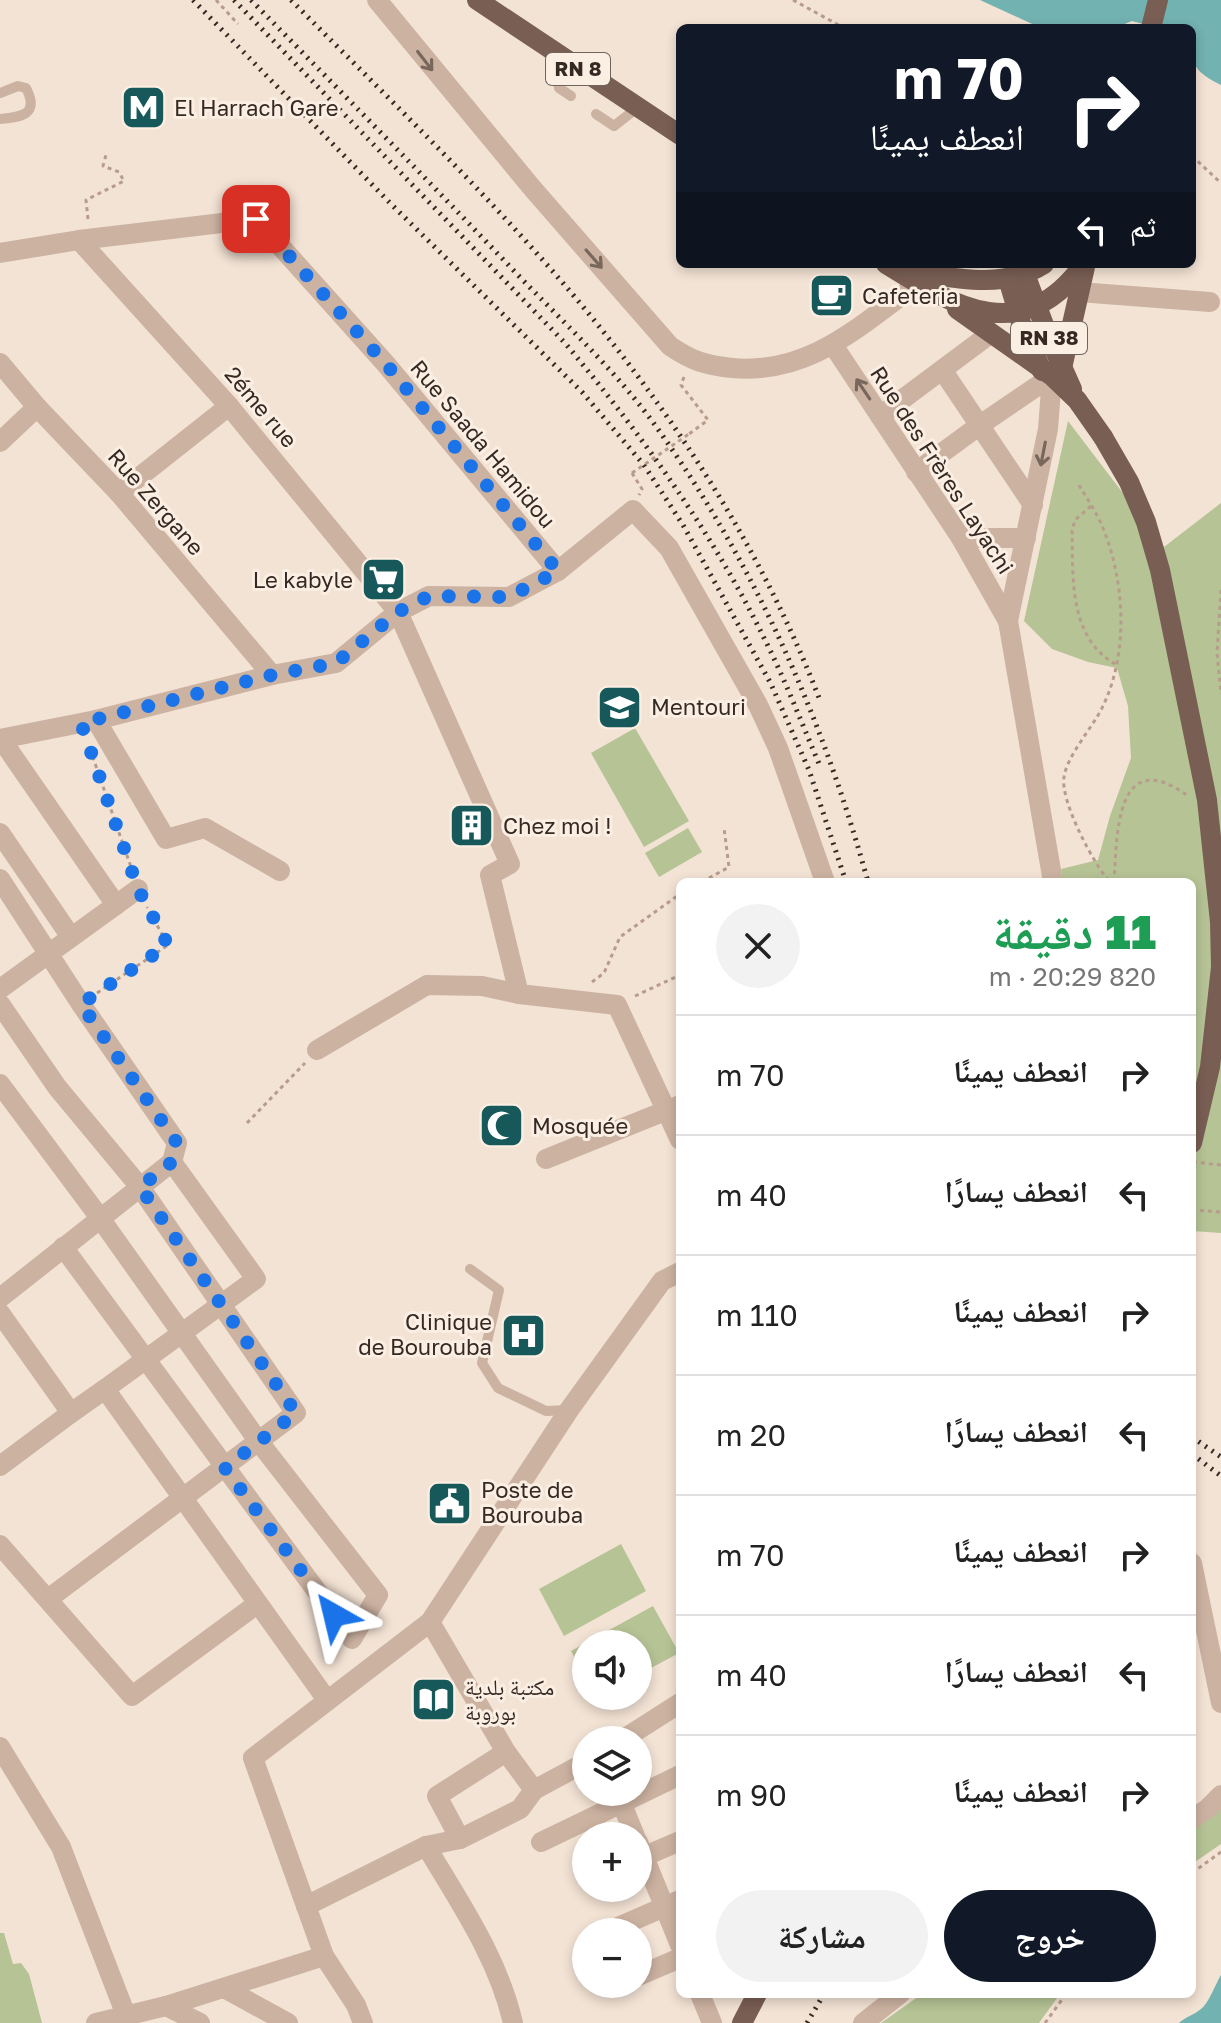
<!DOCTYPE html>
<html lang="ar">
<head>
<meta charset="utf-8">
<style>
  :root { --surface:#fff; --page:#f2f2f2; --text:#222; --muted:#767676; --line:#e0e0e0; --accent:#111827 }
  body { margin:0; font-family:"Golos Text","Noto Naskh Arabic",sans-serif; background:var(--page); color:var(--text); direction:rtl; height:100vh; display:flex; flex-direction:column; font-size:30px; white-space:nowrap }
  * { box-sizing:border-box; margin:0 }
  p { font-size:26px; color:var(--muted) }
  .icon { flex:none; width:44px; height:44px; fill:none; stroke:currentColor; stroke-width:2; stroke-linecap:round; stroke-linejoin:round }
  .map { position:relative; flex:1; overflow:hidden; direction:ltr }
  .panel { position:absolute; left:676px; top:878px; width:520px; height:1120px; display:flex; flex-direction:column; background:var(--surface); border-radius:12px; box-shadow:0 4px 12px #0003; direction:rtl }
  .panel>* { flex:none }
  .top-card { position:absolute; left:676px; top:24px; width:520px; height:244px; border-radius:12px; box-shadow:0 4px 12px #0003; direction:rtl; background:#111827; color:#fff; overflow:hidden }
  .tools { position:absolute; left:572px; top:1630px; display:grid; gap:16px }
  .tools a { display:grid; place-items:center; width:80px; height:80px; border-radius:50%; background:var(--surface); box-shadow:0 4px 12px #0003; font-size:40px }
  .pin { position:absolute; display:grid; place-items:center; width:68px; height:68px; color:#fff; margin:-34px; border-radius:16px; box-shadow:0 4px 12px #0006 }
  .me { position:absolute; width:88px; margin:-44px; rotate:323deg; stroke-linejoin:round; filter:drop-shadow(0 0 6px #0008) }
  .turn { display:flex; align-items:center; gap:28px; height:168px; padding:0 40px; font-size:36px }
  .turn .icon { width:104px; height:104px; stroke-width:2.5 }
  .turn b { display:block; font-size:56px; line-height:68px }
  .then { display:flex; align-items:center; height:76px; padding:0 40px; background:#0003; gap:16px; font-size:30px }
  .round { display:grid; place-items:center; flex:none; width:84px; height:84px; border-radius:42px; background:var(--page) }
  .overview { display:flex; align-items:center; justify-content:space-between; height:136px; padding:0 40px }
  h1 { font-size:48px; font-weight:800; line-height:60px; color:#1e9e55 }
  .cta { display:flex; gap:16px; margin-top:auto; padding:16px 40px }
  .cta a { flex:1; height:92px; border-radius:48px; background:var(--accent); color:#fff; font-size:32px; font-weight:800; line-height:92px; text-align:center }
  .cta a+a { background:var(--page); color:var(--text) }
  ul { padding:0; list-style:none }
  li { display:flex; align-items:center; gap:24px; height:120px; padding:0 40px; border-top:2px solid var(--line) }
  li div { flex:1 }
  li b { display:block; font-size:30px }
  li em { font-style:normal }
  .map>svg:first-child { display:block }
</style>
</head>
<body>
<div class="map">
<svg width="1221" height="2023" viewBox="0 0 1221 2023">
  <rect width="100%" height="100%" fill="#f3e3d5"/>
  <g fill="#b6c395">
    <polygon points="1068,421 1164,547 1221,503 1221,1233 1192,1231 1192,882 1063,882 1061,869 1098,860 1110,816 1131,758 1128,706 1117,668 1088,662 1052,649 1024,621"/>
    <polygon points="635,728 689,821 644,847 591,753"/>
    <polygon points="688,828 702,852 659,877 645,853"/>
    <polygon points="621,1544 646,1591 564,1636 539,1589"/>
    <polygon points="653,1606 679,1653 638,1675 638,1644 586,1644 586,1678 571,1651"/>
    <polygon points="1221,1806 1221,1844 1192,1864 1192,1824"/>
    <polygon points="0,1933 4,1933 13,1964 21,1963 29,1974 42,2023 0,2023"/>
    <polygon points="922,1994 1060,1994 1039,2023 881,2023"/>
  </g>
  <g fill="#72b2b1">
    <path d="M980 0H1221V85C1189 69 1192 62 1192 28H1158L1132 21 1115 28H1041Z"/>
    <path d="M1221 1975V2023H1179C1185 2017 1194 2015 1201 2009 1209 2003 1215 1985 1221 1975Z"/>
  </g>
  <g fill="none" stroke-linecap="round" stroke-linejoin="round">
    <g stroke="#b79c8b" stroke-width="3" stroke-dasharray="4 4" stroke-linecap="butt">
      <polyline points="216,0 238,24"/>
      <polyline points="793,0 844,28"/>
      <polyline points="1192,156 1221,183"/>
      <polyline points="88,219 86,200 124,181 119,172 103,166 106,155"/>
      <polyline points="684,377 681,385 708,420 689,434"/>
      <polyline points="632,473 642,489 639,495"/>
      <path d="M1079 485C1087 499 1097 513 1103 528 1125 582 1129 654 1102 708 1092 728 1067 756 1064 777 1060 801 1094 865 1110 882"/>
      <path d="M1091 506 1075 520 1072 531C1073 579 1069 637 1115 664"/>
      <polyline points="1221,590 1217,653 1221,694"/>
      <polyline points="90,749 132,870"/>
      <polyline points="702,882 729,867 724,828"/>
      <path d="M1114 882C1117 833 1116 744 1188 796"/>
      <polyline points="592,982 604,973 620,937 680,894"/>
      <polyline points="97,993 168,945 147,907"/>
      <polyline points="635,996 680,975"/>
      <polyline points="247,1123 305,1063"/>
      <polyline points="1193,1162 1221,1165"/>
      <polyline points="1192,1210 1221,1212"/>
      <polyline points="1192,1873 1221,1852"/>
      <polyline points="1045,2023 1066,1994"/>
    </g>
    <g stroke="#ccb2a1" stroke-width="10">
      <polyline points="553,52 559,88 571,96"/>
      <path d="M0 93 18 86 26 88C40 115 21 117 0 119"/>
      <polyline points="596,114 614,126 637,108"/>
      <polyline points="470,1269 499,1290 482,1363 498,1388 546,1411 567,1410"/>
    </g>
    <g stroke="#ccb2a1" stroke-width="20">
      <path d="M377 0 533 189 670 346C692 361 705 365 732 368 809 375 858 327 916 285"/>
      <polyline points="79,240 229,406 398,612 510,864 490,875 519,994 617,1005 680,1140"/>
      <polyline points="0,253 79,240 256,219 385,363 558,571"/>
      <polyline points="1079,292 1210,302"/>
      <polyline points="833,345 961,538 1008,621"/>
      <polyline points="0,363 37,407 119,493 272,675"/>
      <polyline points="943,371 1033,505"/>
      <polyline points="880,416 990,334"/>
      <polyline points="0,442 37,407"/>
      <polyline points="916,472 980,425 1052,376"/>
      <polyline points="119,493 229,406"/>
      <polyline points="961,538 1026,538"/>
      <polyline points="96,720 166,839 205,828 280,871"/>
      <polyline points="1,739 116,905"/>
      <polyline points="0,833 71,937"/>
      <polyline points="0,879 81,1004 177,1143 172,1162 256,1279 105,1389"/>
      <polyline points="0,989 138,889"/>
      <polyline points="0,1004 57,1087 140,1187 296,1413 48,1599"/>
      <polyline points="317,1050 427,985 482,986 519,994"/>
      <polyline points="0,1084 100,1218 259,1442 378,1595 352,1639 63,1247"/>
      <polyline points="546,1159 680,1105"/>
      <polyline points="0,1298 172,1162"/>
      <polyline points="0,1313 71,1413 105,1389 327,1700"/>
      <polyline points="0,1466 71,1413"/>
      <polyline points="0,1545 132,1696 257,1604"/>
      <polyline points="1192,1563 1221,1703"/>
      <polyline points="430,1622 506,1752 534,1790 586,1762"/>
      <polyline points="0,1747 61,1847 129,2023"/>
      <polyline points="1192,1819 1207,1809 1221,1795"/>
      <polyline points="460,1839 437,1796 506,1752"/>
      <polyline points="541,1842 680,1775"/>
      <path d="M426 1846C460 1903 498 1958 513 2023"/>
      <polyline points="638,1859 680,1841"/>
      <polyline points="306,1906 426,1846 460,1839 520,1809 534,1790"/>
      <polyline points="616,1928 680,1900"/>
      <polyline points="638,1976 680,1958"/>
      <polyline points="224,1988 288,2023"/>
      <polyline points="166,2006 200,2023"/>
      <polyline points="96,2023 166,2006 324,1956"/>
      <polyline points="363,2023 356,2005 324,1956 253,1758 430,1622 569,1410 662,1281 680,1272"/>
      <polyline points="863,2023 900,1994"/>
    </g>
    <g stroke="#ccb2a1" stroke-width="20">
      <polyline points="1052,376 1048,429 1008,621 1053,882"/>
      <polyline points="0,739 96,720 272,675 336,663 398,612 429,596 509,597 558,571 633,510 669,548 758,705 778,748 825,882"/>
      <polyline points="622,1740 680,1703"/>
      <polyline points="617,1792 635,1836"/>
      <polyline points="638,1842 680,1945"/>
      <polyline points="700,1994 712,2023"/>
    </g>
    <g stroke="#795e54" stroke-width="20">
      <polyline points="477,0 680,135"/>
      <polyline points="1151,28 1158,0"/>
      <path d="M886 264C957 308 1022 348 1084 264"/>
      <path d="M896 269C945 275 998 293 1044 264"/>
      <polyline points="1025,274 1047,333 1072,389"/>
      <polyline points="1008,279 1022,326 1042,371"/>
      <polyline points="957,309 1052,376 1077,400 1103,437"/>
      <polyline points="1062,368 1085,267"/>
      <polyline points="742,2023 757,1994"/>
    </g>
    <g stroke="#352924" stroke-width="5" stroke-dasharray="2 6" stroke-linecap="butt">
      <polyline points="193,0 391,204 582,392 644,465 683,525 771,684 809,770 846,882"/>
      <path d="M234 0 565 343C642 435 714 535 766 642 786 682 802 724 820 766"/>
      <path d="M251 0C340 91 429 181 516 273 563 322 615 370 655 425 754 563 823 718 868 882"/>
      <path d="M291 0C375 85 462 169 541 258 658 389 758 538 821 703"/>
      <polyline points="1192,1437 1221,1457"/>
      <polyline points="1192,1454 1221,1476"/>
      <polyline points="807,2023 824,1994"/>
    </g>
    <polyline stroke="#b79c8b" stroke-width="3" stroke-dasharray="4 4" stroke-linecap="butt" points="632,473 689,434"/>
    <polyline stroke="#795e54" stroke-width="20" points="1103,437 1129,482 1146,522 1160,570 1207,800 1220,922 1221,967 1210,1067 1192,1143"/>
  </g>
  <defs><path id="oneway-shaft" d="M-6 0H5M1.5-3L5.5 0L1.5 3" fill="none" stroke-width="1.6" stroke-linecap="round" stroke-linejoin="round" transform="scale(2)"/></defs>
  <g stroke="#79675c">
    <use href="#oneway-shaft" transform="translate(425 61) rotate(52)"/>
    <use href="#oneway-shaft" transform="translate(594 259) rotate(49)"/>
    <use href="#oneway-shaft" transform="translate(863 389) rotate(-124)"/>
    <use href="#oneway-shaft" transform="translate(1043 454) rotate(101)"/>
  </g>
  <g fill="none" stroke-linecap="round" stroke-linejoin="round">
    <polyline stroke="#1a73e8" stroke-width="14" stroke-dasharray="0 25.2" points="256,219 385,363 558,571 509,597 429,596 398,612 336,663 272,675 81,723 138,889 168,945 81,1004 177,1143 172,1162 140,1187 296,1413 225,1468 334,1615"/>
  </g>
  <defs>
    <symbol id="metro-square" viewBox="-11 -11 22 22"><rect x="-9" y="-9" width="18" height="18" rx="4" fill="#17595a" stroke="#fbeee2"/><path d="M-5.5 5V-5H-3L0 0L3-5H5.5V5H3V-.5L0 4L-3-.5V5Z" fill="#fff"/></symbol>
    <symbol id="cafe-square" viewBox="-11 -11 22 22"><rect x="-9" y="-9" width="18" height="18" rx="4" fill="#17595a" stroke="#fbeee2"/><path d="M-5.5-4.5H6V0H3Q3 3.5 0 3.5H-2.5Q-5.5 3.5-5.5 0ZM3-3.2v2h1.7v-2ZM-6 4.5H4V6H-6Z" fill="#fff"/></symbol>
    <symbol id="supermarket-square" viewBox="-11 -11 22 22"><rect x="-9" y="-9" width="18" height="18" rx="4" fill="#17595a" stroke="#fbeee2"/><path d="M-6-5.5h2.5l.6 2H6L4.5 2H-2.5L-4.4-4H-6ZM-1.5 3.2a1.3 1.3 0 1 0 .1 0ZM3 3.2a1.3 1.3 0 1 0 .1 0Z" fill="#fff"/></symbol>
    <symbol id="school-square" viewBox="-11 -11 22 22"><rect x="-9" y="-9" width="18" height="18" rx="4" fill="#17595a" stroke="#fbeee2"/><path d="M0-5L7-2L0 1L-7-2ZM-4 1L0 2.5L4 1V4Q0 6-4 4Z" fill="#fff"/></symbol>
    <symbol id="building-square" viewBox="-11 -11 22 22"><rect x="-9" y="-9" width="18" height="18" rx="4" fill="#17595a" stroke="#fbeee2"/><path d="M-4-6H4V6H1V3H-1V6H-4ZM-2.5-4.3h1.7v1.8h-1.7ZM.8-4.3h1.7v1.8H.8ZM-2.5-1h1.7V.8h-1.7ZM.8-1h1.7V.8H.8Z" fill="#fff"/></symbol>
    <symbol id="mosque-square" viewBox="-11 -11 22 22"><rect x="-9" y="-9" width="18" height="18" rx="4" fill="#17595a" stroke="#fbeee2"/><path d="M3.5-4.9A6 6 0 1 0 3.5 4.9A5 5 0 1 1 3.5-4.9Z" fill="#fff"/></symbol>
    <symbol id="hospital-square" viewBox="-11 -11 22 22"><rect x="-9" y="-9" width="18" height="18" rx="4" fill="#17595a" stroke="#fbeee2"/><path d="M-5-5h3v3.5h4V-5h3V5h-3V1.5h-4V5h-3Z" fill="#fff"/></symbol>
    <symbol id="civic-square" viewBox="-11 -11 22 22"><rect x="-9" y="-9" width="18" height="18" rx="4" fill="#17595a" stroke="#fbeee2"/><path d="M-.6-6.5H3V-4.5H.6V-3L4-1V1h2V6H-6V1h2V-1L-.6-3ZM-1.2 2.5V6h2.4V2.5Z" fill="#fff"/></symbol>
    <symbol id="library-square" viewBox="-11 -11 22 22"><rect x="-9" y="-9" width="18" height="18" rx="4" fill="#17595a" stroke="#fbeee2"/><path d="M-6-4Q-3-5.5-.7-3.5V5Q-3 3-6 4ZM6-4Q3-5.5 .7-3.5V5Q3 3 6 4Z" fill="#fff"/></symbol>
  </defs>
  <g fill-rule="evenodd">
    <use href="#metro-square" x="118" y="82" width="51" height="51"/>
    <use href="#cafe-square" x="806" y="270" width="51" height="51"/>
    <use href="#supermarket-square" x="358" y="554" width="51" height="51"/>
    <use href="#school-square" x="594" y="682" width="51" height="51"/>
    <use href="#building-square" x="446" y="800" width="51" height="51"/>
    <use href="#mosque-square" x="476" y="1100" width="51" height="51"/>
    <use href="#hospital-square" x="498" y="1310" width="51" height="51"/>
    <use href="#civic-square" x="424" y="1478" width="51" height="51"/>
    <use href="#library-square" x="408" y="1674" width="51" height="51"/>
  </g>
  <g text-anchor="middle" stroke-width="6" stroke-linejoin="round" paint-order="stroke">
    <g fill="#fbeee2" stroke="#70645d" stroke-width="2">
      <rect x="546" y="53" width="64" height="32" rx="6"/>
      <rect x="1011" y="322" width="76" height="32" rx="6"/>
    </g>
    <g font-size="20" font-weight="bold" fill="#352924">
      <text x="578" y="76">RN 8</text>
      <text x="1049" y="345">RN 38</text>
    </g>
    <g font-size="22" fill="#352924" stroke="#fbeee2" text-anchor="start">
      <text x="174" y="116">El Harrach Gare</text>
      <text x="862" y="304">Cafeteria</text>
      <text x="353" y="588" text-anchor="end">Le kabyle</text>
      <text x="651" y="715">Mentouri</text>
      <text x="503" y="834">Chez moi !</text>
      <text x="532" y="1134">Mosquée</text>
      <text x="492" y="1330" text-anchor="end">Clinique<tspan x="492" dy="25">de Bourouba</tspan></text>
      <text x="481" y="1498">Poste de<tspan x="481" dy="25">Bourouba</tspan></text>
      <text x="465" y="1695">مكتبة بلدية<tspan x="465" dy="25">بوروبة</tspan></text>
    </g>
    <g font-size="22" fill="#352924" stroke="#fbeee2">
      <text transform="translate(261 407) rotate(50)" y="8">2éme rue</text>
      <text transform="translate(483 444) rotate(50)" y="8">Rue Saada Hamidou</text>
      <text transform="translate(942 470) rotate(57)" y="8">Rue des Frères Layachi</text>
      <text transform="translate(156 502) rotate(49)" y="8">Rue Zergane</text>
    </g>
  </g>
</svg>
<div class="tools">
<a><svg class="icon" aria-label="sound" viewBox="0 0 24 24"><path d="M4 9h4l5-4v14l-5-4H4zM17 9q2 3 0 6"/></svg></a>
<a><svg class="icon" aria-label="layers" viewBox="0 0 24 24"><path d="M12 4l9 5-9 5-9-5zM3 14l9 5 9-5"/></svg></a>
<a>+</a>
<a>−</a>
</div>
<div class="pin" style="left:256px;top:219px;background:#d93025"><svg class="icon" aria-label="arrive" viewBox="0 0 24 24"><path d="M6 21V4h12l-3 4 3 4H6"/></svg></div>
<svg class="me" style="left:334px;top:1615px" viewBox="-20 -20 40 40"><path d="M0-17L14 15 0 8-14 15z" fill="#1a73e8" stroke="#fff" stroke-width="4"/></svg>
<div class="top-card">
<div class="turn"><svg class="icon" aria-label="right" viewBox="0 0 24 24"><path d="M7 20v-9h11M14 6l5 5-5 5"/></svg><div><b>70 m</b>انعطف يمينًا</div></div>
<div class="then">ثم<svg class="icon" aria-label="left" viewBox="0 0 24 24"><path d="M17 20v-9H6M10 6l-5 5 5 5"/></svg></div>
</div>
<section class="panel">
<div class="overview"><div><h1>11 دقيقة</h1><p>820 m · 20:29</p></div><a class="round"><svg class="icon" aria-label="close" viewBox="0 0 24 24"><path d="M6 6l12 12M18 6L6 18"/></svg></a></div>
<ul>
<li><svg class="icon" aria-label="right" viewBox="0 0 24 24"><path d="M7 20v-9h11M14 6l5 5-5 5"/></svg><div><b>انعطف يمينًا</b></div><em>70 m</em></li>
<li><svg class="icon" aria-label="left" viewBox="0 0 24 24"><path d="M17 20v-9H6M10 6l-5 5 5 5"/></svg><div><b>انعطف يسارًا</b></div><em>40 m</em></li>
<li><svg class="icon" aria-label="right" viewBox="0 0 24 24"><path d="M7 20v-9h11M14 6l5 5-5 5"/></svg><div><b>انعطف يمينًا</b></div><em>110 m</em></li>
<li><svg class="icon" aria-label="left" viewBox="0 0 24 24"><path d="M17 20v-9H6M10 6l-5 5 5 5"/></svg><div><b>انعطف يسارًا</b></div><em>20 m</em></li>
<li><svg class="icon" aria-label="right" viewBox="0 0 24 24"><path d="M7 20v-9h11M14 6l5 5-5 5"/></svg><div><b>انعطف يمينًا</b></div><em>70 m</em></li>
<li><svg class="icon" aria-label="left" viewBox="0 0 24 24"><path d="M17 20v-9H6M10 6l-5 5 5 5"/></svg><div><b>انعطف يسارًا</b></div><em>40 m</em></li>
<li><svg class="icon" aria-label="right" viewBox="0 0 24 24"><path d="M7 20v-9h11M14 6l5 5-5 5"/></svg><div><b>انعطف يمينًا</b></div><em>90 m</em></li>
</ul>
<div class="cta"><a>خروج</a><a>مشاركة</a></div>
</section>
</div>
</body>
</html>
